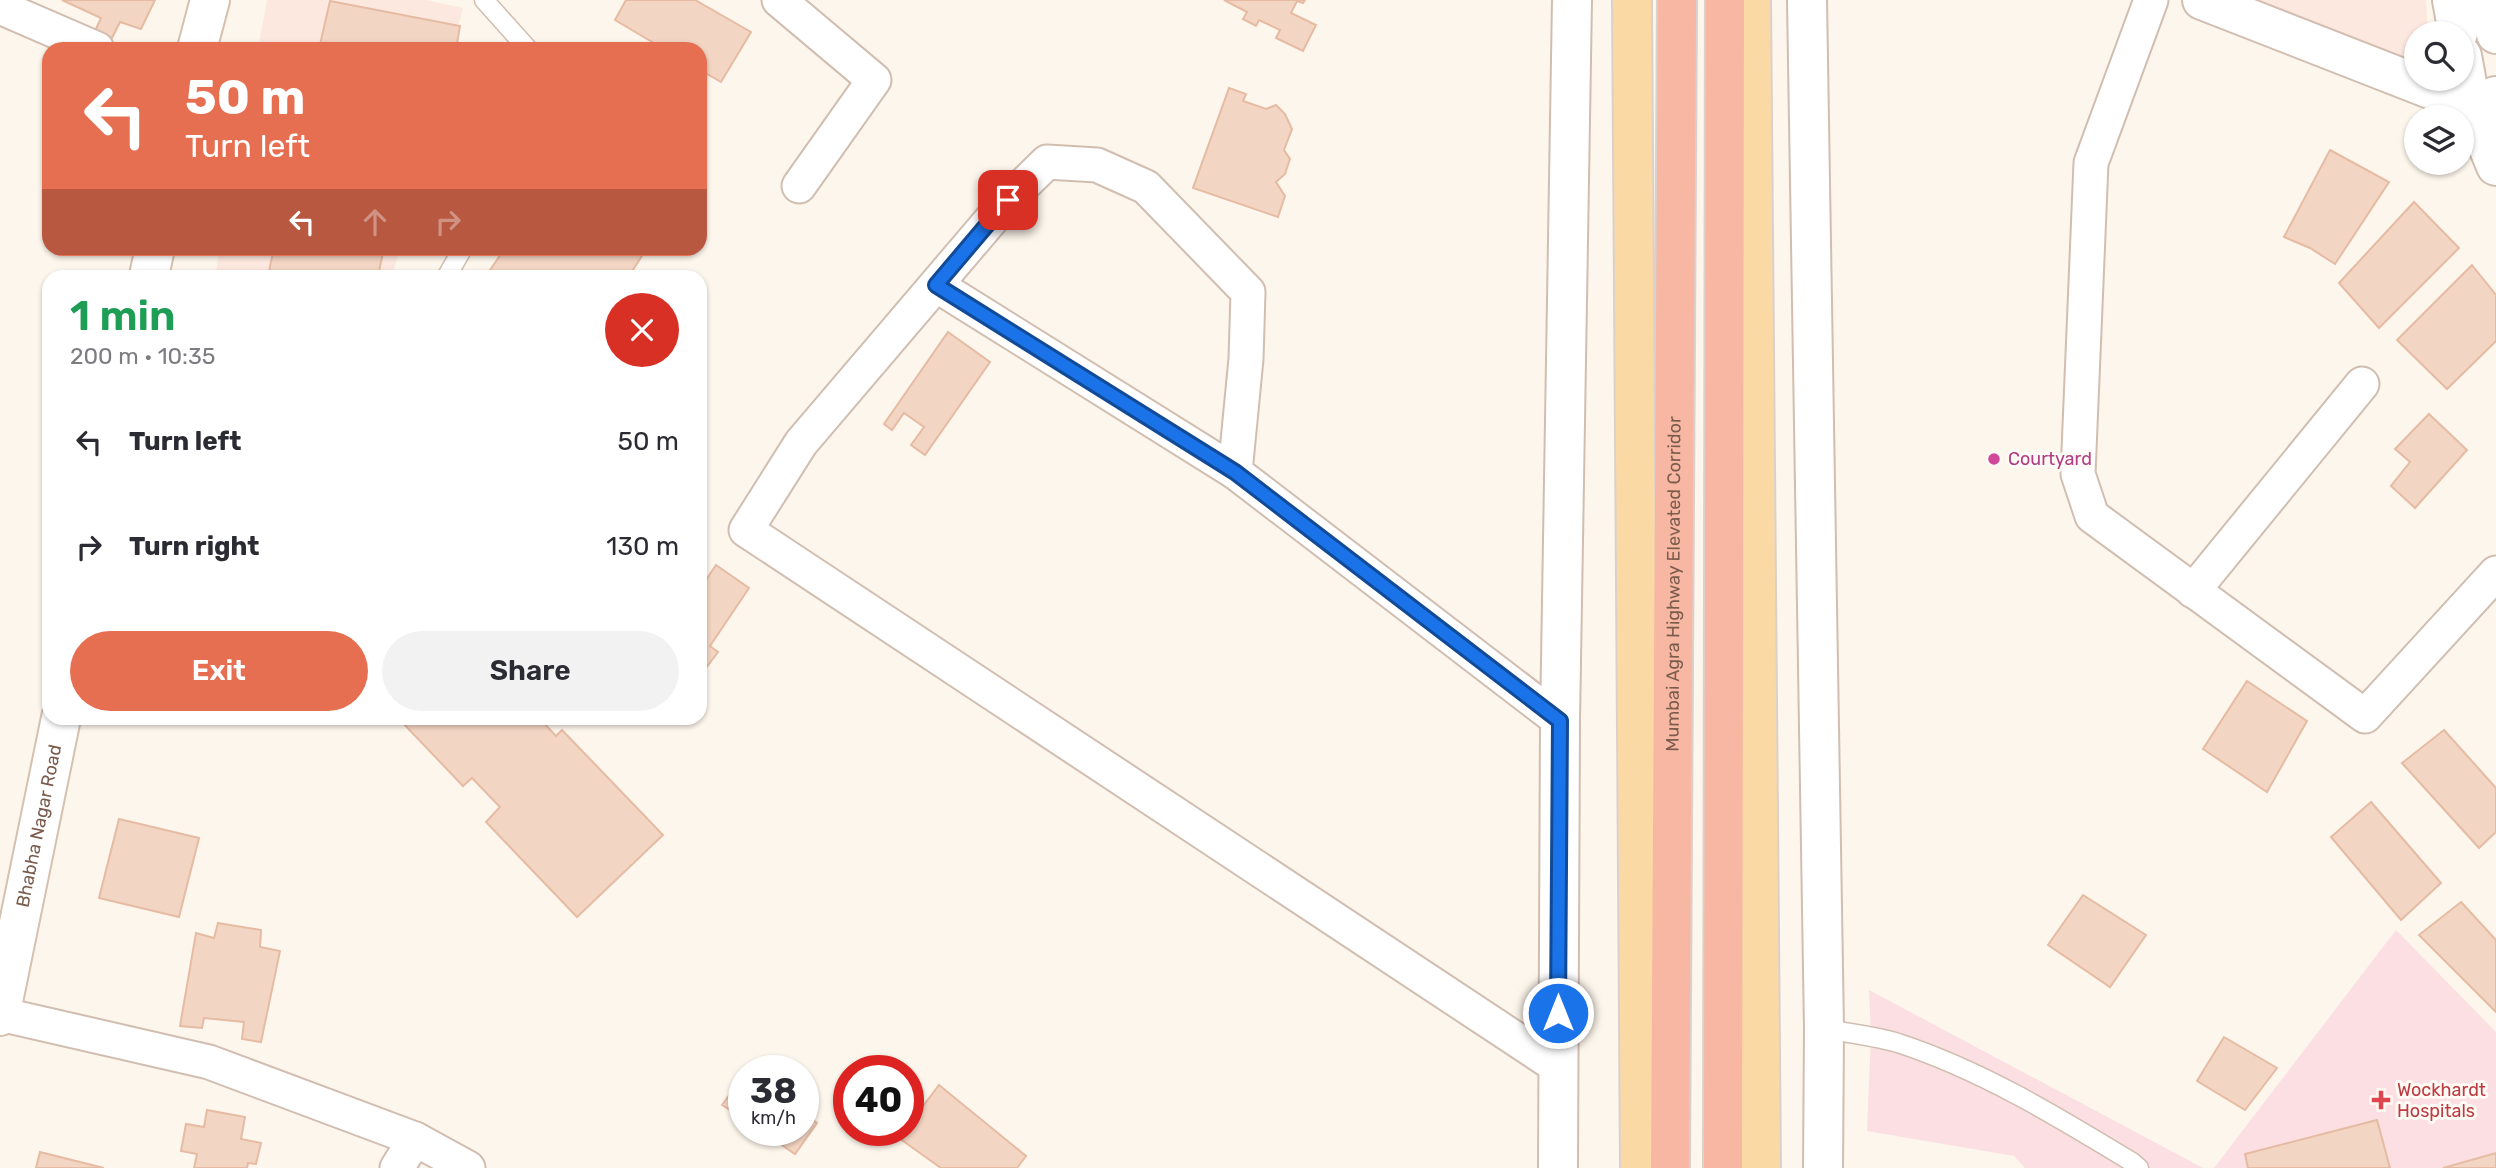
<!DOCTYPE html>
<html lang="en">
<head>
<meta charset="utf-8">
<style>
  :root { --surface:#fff; --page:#f2f2f3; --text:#2b2b33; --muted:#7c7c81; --accent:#e76f51 }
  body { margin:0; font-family:Rubik,sans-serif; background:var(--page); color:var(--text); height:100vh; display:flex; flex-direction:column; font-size:26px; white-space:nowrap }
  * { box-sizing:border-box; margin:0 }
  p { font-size:23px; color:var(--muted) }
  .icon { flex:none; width:38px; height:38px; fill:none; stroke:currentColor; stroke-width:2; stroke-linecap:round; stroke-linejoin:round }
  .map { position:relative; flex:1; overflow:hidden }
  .panel { position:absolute; left:42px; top:270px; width:665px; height:455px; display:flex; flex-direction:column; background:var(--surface); border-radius:21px; box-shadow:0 2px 5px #0004 }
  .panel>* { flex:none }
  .top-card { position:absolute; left:42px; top:42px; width:665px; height:214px; border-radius:21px; box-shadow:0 2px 5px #0004; background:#e76f51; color:#fff; overflow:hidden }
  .buttons { position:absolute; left:2404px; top:21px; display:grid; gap:14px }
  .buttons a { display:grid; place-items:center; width:70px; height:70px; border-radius:50%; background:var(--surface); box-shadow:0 2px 5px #0004; font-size:35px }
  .speed { position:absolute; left:728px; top:1055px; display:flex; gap:14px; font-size:35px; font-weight:700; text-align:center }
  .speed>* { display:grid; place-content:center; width:91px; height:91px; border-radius:50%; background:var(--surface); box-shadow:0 2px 5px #0004; line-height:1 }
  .speed small { font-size:18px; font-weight:400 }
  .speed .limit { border:10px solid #d22; background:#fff; color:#111 }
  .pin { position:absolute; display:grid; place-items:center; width:60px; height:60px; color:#fff; margin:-30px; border-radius:14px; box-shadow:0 4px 10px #0006 }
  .me { position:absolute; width:77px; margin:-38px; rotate:0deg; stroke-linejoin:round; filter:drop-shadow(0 0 5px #0008) }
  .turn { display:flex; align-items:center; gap:24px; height:147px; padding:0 28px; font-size:32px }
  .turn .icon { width:91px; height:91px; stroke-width:2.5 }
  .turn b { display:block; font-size:49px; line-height:60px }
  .lanes { display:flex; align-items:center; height:66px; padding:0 28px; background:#0003; justify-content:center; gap:35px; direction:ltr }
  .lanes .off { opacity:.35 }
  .round { display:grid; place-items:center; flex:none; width:74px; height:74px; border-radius:37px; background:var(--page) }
  .head { display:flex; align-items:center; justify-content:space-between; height:119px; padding:0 28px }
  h1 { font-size:42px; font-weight:600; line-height:52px; color:#1e9e55 }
  .button { display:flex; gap:14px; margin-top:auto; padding:14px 28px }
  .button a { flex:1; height:80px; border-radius:42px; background:var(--accent); color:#fff; font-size:28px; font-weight:600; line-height:80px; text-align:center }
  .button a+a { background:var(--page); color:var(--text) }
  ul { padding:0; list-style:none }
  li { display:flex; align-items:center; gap:21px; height:105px; padding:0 28px }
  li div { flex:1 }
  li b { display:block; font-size:26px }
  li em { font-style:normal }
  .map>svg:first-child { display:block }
</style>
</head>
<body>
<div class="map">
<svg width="2496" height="1168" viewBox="0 0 2496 1168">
  <rect width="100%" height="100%" fill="#fdf6ec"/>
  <g fill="#fde8e0">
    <polygon points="267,0 426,0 463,8 452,49 258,49"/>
    <polygon points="2240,0 2426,0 2428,33 2417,33 2417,79"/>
    <polygon points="220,249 400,249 392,276 215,276"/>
  </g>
  <g fill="#fbdfe3">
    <polygon points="2396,930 2496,1032 2496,1168 2214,1168"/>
    <polygon points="1869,990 2203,1168 2025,1168 2014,1156 1867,1131 1871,1036"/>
  </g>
  <g fill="#f3d5c3" stroke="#e6bba3" stroke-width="2">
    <polygon points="62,0 155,0 141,29 120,22 112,38 95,31 101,18"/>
    <polygon points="626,0 695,0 751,32 721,82 700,70 700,49 664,49 615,20"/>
    <polygon points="1224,0 1305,0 1303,3 1297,1 1291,13 1316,25 1303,51 1276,38 1280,30 1259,20 1256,26 1243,19 1247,12"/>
    <polygon points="330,1 460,26 456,49 319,49"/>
    <polygon points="1229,88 1246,94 1243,101 1266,109 1276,105 1285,114 1292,129 1284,150 1290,159 1285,174 1276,182 1285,196 1278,217 1193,188"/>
    <polygon points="2330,150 2389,182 2335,264 2310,248 2284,237"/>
    <polygon points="2414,202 2459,248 2379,328 2339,283"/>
    <polygon points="274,248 384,248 378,276 268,276"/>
    <polygon points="505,248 647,248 629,276 486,276"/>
    <polygon points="2472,265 2496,295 2496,341 2447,389 2397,340"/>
    <polygon points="948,332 990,362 925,455 911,445 924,427 904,413 892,430 884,424"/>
    <polygon points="2429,414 2467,450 2415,508 2391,486 2410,462 2395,449"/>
    <polygon points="716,565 749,588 710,646 718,652 706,668 700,664 700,589"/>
    <polygon points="2247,681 2307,721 2267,792 2203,749"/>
    <polygon points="398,718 541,718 540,719 556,736 562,730 663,835 577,917 486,822 500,807 472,778 463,786"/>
    <polygon points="2444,730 2496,788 2496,832 2479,848 2402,763"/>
    <polygon points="2371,802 2441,883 2401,920 2331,837"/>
    <polygon points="119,819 199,838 179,917 99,898"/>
    <polygon points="2083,895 2146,935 2110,987 2048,945"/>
    <polygon points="2461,902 2496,940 2496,1012 2419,935"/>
    <polygon points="218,923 261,930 260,947 280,951 261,1042 242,1039 244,1022 204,1018 202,1028 180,1026 196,933 214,938"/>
    <polygon points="2224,1037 2277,1068 2245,1110 2197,1081"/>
    <polygon points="744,1075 744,1119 722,1105"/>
    <polygon points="939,1085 1026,1156 1017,1168 941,1168 899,1138 905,1130 908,1130 908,1126"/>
    <polygon points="207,1110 245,1117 241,1139 261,1143 256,1164 248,1163 247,1168 194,1168 197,1154 181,1151 186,1124 204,1127"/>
    <polygon points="803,1113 817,1123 795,1154 760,1130 803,1130"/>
    <polygon points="2377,1120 2390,1168 2248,1168 2245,1154"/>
    <polygon points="40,1152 104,1168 36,1168"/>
    <polygon points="2496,1153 2496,1168 2443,1168"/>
  </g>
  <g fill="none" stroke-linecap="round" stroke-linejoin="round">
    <defs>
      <g id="service">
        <polyline points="484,0 528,49"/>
        <polyline points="447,276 463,248"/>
        <path d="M1824 1029C1849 1033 1874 1036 1898 1043 1981 1070 2058 1117 2132 1162L2139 1168"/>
      </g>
      <g id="minor">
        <polyline points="779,0 874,80 799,186"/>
        <polyline points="2151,0 2091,163 2078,474 2092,516 2365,716 2496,573"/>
        <polyline points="0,7 97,49"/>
        <polyline points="936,285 1235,472 1560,721"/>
        <polyline points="1235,472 1246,359 1248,292 1146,187 1097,165 1047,162 1008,200 801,443 746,530 1558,1067"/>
        <polyline points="2193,591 2362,384"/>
        <polyline points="0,1014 209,1062 415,1139 468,1168"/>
        <polyline points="397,1168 415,1139"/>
      </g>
      <g id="tertiary">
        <polyline points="1807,0 1824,1029 1823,1168"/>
        <polyline points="2202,0 2471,105 2496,96"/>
        <polyline points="2452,0 2458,33"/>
        <polyline points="2489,0 2496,34"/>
        <polyline points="2462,56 2471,105 2496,166"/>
        <polyline points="1558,1168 1560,721 1572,0"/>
      </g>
      <g id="secondary">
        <polyline points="197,49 210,0"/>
        <polyline points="149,276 155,248"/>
        <path id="s1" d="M0 1016 61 718"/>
      </g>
      <g id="primary">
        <polyline points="1632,0 1640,1168"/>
        <polyline points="1751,0 1761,1168"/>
      </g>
      <g id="motorway">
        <path id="s2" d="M1670 1168 1677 0"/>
        <polyline points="1723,1168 1725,0"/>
      </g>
    </defs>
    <use href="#service" stroke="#d1beb0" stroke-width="21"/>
    <use href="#minor" stroke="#d1beb0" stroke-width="37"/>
    <use href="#tertiary" stroke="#d1beb0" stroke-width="42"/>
    <use href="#secondary" stroke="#d6c0b0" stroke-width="42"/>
    <use href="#primary" stroke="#dad1cd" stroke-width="42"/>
    <use href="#motorway" stroke="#dad1cd" stroke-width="42"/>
    <use href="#service" stroke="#fff" stroke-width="18"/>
    <use href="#minor" stroke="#fff" stroke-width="33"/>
    <use href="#tertiary" stroke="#fff" stroke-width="38"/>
    <use href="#secondary" stroke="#fff" stroke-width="38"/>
    <use href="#primary" stroke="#fbd9a5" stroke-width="38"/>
    <use href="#motorway" stroke="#f7b7a3" stroke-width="38"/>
  </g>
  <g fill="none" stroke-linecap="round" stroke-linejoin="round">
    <defs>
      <polyline id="route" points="1008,200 936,285 1235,472 1560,721 1558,1013"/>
    </defs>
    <use href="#route" stroke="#114b97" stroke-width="18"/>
    <use href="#route" stroke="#1a73e8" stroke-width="12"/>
  </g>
  <circle fill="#d1479c" stroke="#fffaf3" stroke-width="2.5" cx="1994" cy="459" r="7"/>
  <path fill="#e0444e" stroke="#fffaf3" stroke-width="2.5" d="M2377.5 1089.5h7v7h7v7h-7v7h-7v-7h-7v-7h7z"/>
  <g text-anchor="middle" stroke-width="6" stroke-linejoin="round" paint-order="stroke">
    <g font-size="18" fill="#b23c85" stroke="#fffaf3" text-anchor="start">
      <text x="2008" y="465">Courtyard</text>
    </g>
    <g font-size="18" fill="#7a5c4d" stroke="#fffaf3">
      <text dy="6" stroke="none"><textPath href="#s2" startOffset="584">Mumbai Agra Highway Elevated Corridor</textPath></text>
      <text dy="6" stroke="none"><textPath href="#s1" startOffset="194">Bhabha Nagar Road</textPath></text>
    </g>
    <g font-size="18" fill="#be3a42" stroke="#fffaf3" text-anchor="start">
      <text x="2397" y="1096">Wockhardt<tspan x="2397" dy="21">Hospitals</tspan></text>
    </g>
  </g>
</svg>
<div class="buttons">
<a><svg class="icon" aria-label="search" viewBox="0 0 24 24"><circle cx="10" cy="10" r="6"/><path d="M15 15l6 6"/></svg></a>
<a><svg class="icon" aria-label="layers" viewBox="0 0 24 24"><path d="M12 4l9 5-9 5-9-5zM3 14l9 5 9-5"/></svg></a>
</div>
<div class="speed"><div>38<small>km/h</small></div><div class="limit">40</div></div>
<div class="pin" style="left:1008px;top:200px;background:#d93025"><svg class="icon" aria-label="arrive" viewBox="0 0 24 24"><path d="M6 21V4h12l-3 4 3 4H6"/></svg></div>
<svg class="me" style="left:1558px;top:1013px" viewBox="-20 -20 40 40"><circle r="17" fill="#1a73e8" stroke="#fff" stroke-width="3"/><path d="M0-11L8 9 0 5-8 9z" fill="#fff"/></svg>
<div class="top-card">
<div class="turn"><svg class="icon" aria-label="left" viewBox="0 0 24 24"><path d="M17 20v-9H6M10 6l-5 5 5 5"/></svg><div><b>50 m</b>Turn left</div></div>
<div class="lanes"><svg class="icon" aria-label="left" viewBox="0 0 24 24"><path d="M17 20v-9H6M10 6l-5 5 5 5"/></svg><svg class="icon off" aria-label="ahead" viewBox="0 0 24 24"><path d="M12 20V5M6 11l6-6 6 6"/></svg><svg class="icon off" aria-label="right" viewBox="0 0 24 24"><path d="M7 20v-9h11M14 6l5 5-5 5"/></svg></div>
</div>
<section class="panel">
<div class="head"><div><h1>1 min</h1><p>200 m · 10:35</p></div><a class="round" style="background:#d93025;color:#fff"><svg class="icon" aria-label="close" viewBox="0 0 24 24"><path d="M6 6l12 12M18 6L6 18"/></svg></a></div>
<ul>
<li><svg class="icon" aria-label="left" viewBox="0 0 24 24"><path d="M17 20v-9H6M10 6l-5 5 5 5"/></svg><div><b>Turn left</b></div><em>50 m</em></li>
<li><svg class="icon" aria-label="right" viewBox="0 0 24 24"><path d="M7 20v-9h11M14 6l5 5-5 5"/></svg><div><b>Turn right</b></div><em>130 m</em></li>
</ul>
<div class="button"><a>Exit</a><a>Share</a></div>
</section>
</div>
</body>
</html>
